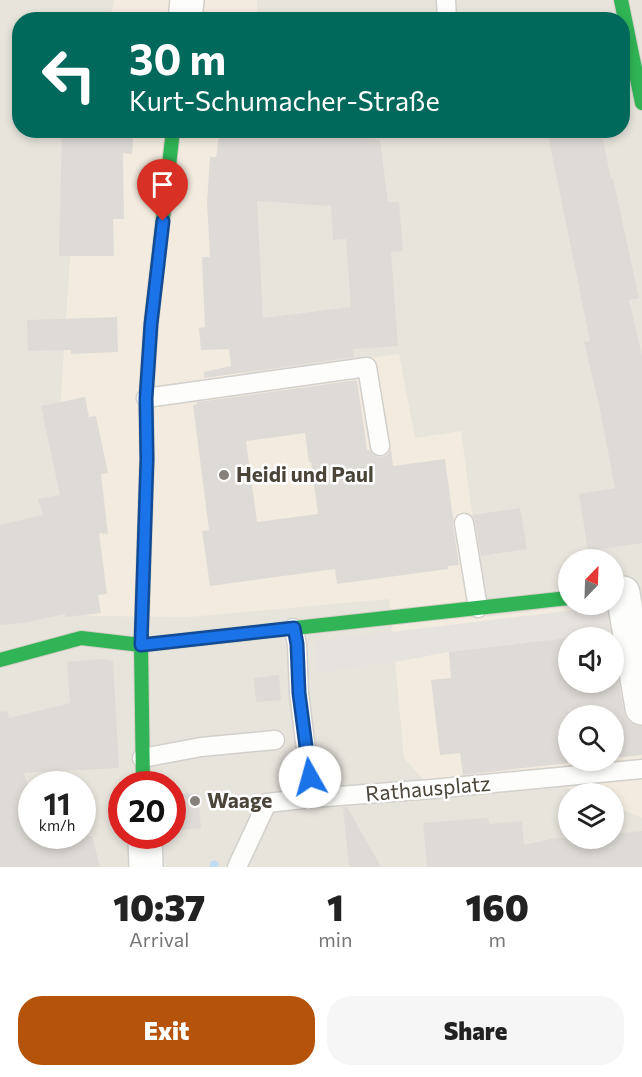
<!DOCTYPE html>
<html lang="en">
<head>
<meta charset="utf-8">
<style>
  :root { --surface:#fff; --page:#f6f6f6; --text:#222; --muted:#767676; --accent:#b45309 }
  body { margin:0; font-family:Commissioner,sans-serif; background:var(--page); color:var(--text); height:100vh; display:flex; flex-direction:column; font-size:22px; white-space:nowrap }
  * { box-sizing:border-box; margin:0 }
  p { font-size:20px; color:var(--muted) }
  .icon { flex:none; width:33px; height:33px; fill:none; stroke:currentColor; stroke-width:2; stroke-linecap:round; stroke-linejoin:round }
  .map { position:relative; height:867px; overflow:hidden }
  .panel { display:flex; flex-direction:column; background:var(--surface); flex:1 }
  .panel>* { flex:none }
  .banner { position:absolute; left:12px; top:12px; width:618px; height:126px; border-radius:24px; box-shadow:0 3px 9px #0003; background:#00695c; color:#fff; overflow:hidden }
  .needle { width:39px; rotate:23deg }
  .controls { position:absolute; left:558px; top:549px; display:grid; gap:12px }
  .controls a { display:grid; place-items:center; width:66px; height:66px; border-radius:50%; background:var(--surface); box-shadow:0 3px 9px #0003; font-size:30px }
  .speed { position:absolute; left:18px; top:771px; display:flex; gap:12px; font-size:30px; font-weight:700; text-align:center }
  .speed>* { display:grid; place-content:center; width:78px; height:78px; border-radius:50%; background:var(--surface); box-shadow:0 3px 9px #0003; line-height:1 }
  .speed small { font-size:15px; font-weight:400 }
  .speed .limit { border:9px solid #d22; background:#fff; color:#111 }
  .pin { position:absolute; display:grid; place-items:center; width:51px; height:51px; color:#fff; margin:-62px -26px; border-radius:50% 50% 50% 0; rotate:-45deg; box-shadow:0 0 6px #0007 }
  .pin .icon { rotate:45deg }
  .me { position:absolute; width:66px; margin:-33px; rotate:353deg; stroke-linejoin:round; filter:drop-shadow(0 0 4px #0008) }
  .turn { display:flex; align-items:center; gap:21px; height:126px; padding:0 18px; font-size:27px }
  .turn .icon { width:78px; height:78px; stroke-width:2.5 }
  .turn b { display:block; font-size:42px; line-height:51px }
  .eta { display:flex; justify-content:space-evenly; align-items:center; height:102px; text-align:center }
  .eta b { font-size:36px; font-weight:800; line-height:42px }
  .button { display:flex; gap:12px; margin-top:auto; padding:12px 18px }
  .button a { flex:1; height:69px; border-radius:24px; background:var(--accent); color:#fff; font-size:24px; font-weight:800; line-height:69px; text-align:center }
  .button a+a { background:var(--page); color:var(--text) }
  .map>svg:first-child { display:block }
</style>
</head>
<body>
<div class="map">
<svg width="642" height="867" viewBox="0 0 642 867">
  <rect width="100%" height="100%" fill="#f4f2ee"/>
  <path fill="#e7e4dc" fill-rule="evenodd" d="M0 0H642V867H0ZM20 20H622V130H20ZM568 560H614V604H568ZM568 638H614V682H568ZM568 716H614V760H568ZM32 784H82V836H32ZM122 784H172V836H122ZM568 794H614V838H568Z"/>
  <g fill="#f3ebdf" fill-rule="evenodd">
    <polygon points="114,0 257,0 257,19 110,20"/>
    <path d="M83 131H243L229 235 246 374 399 354 415 438 461 431 486 617 584 605 614 604V601L642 597V818L614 806V794L581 793 544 779 432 789 404 758 389 599 189 617 88 616 58 445 76 162ZM568 638H614V682H568ZM568 716H614V760H568Z"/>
  </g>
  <polygon fill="#e6e3df" points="610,606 624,632 449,652 396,662 318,672 315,641"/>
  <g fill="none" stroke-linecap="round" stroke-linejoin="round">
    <polyline stroke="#c0ddf1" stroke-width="9" points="214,865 214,867"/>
  </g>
  <g fill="#dedbd6" fill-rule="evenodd">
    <polygon points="62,130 134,130 132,154 123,153 124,219 113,219 114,256 59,256"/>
    <path d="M220 130H294L380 140 388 202H399L403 251 391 252 398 346 353 349 354 357 204 378V372L231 366 229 349 201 350 199 328 205 327 202 257H210L207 202 210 157H216ZM257 201 331 206 333 240 346 239 351 307 263 318Z"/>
    <polygon points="547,130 601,130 611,179 613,179 639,298 629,300 642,356 642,543 588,551 579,494 615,488 599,405 584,342 590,341"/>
    <polygon points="117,317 118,352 71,354 71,350 28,351 27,320"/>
    <path d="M357 380 367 450H370L376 456 381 457 387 455 391 449 393 466 445 459 453 518H454L453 525 459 565 448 566V569L337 584 335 569 210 586 202 531 209 530 193 405 197 404V402ZM305 433 309 462H311L318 514 257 522 246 441Z"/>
    <polygon points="85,397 89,417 96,416 108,473 101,474 108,534 99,533 107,594 98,595 101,613 65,617 65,614 23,623 0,625 0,525 43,515 38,499 60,495 41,406"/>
    <polygon points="520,508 527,549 481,556 475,521 472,515"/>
    <polygon points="568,638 568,682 614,682 614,651 624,712 628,720 635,725 642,726 642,755 614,758 614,716 568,716 568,763 463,775 460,753 440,755 431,680 451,678 449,652"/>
    <polygon points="100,659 113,661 119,768 24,773 32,799 32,836 92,836 100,867 0,867 0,712 7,711 9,718 70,703 67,662"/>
    <polygon points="279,675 281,700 256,702 254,678"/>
    <polygon points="198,793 201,828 177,830 174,794"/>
    <polygon points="343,807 347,807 381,867 349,867"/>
    <polygon points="488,818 489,824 522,821 524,845 555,838 614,838 614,834 642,831 642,867 427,867 423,823"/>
  </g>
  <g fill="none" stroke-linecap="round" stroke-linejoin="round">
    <defs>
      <g id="lane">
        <polyline points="446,0 447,20"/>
        <polyline points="146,398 367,367 380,446"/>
        <polyline points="464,523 478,608"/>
        <polyline points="293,628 297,644 299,693 312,798 432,789 642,769"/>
        <polyline points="142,758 201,747 275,740"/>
        <polyline points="237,867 267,803 312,798"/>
      </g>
      <g id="street">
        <polyline points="185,20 187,0"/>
        <polyline points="623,593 642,708"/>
        <polyline points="145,836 146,867"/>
      </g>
      <g id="fast">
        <polyline points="621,0 642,103"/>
        <polyline points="0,660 81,638 141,645 568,598"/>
        <polyline points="143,784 141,645 147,459 146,398 151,324 173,130"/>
      </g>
    </defs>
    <use href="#lane" stroke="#d2d0cb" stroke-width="21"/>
    <use href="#street" stroke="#d2d0cb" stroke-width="36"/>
    <use href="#fast" stroke="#d3cfc5" stroke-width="16"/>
    <use href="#lane" stroke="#fdfdfc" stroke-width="18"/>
    <use href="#street" stroke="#fdfdfc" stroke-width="33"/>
    <use href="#fast" stroke="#30b455" stroke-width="14"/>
  </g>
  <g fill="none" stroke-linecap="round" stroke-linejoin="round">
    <defs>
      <polyline id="route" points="163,221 151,324 146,398 147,459 141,645 294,628 297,644 299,693 310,777"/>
    </defs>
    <use href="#route" stroke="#114b97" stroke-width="15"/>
    <use href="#route" stroke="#1a73e8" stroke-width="10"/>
  </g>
  <g fill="#868178" stroke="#fff" stroke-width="2">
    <circle cx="224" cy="475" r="6"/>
    <circle cx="195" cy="801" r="6"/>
  </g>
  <g text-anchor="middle" stroke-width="5" stroke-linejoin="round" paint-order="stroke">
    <g font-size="21" font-weight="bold" fill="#4b4439" stroke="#fff" text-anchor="start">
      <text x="236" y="482">Heidi und Paul</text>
      <text x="207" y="808">Waage</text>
    </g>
    <g font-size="21" fill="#4b4439" stroke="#fff">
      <text transform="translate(428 789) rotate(-5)" y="7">Rathausplatz</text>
    </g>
  </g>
</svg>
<div class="controls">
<a><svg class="needle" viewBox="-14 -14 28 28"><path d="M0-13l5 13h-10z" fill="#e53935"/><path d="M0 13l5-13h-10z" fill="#767676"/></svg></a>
<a><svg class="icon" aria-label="sound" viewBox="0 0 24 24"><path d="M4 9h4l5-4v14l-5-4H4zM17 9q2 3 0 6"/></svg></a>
<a><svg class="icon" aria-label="search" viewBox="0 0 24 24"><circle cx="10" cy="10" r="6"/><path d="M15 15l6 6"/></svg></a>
<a><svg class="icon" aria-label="layers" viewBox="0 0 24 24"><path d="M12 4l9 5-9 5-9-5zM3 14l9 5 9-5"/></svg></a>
</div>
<div class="speed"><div>11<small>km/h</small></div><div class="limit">20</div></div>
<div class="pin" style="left:163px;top:221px;background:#d93025"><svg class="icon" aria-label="arrive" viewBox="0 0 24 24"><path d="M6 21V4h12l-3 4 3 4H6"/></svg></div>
<svg class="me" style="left:310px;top:777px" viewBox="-20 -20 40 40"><circle r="19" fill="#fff"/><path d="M0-13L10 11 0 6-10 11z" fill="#1a73e8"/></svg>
<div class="banner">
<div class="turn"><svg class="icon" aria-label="left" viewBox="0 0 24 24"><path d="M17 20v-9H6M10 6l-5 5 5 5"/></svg><div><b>30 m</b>Kurt-Schumacher-Straße</div></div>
</div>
</div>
<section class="panel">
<div class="eta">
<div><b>10:37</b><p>Arrival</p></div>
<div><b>1</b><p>min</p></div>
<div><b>160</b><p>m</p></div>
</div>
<div class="button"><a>Exit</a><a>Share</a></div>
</section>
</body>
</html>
